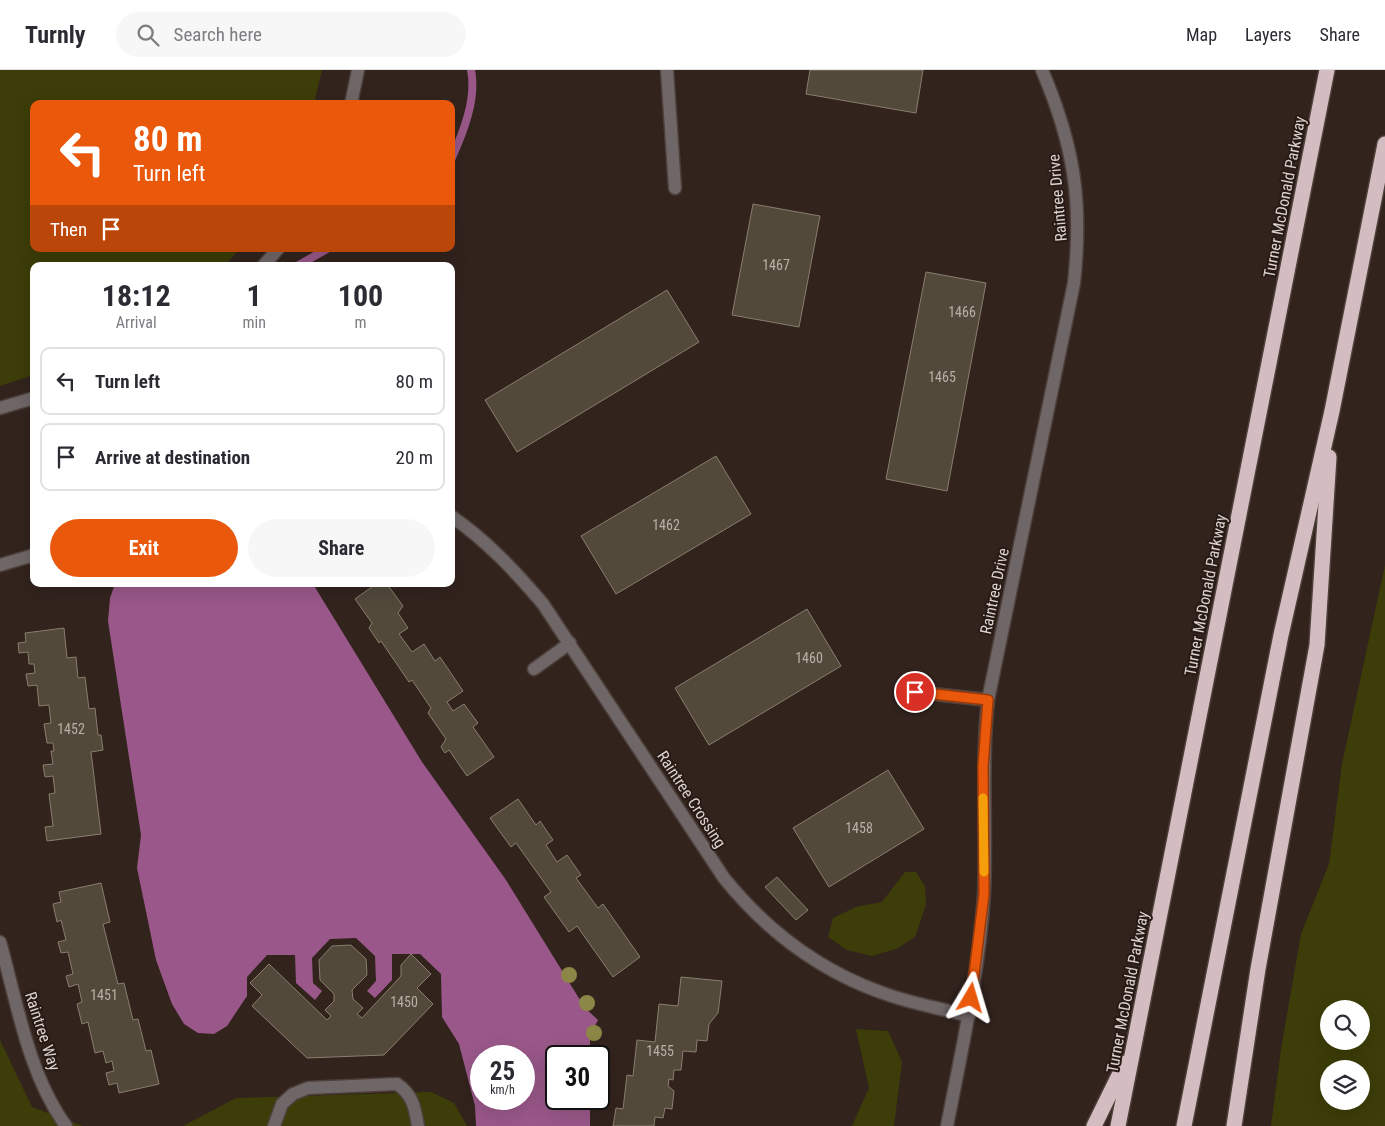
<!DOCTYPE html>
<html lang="en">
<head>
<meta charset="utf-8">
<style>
  :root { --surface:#fff; --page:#f7f7f7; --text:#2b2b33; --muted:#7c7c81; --line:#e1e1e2; --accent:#ea580c }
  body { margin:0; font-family:"Roboto Condensed",sans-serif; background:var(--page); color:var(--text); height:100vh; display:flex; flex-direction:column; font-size:19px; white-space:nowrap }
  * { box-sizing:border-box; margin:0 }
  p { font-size:16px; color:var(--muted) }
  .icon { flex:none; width:28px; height:28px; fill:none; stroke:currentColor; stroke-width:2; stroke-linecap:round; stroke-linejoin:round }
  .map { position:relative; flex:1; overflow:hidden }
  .details { position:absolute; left:30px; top:192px; width:425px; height:325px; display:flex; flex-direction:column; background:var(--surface); border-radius:10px; box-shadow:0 5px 20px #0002 }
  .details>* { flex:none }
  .guide { position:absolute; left:30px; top:30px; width:425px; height:152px; border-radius:10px; box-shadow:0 5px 20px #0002; background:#ea580c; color:#fff; overflow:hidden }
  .buttons { position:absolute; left:1320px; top:930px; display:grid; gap:10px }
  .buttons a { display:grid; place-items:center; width:50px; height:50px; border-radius:50%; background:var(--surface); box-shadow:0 5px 20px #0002; font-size:25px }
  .speed { position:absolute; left:470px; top:975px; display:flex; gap:10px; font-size:25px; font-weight:700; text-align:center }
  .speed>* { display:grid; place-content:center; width:65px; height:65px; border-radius:50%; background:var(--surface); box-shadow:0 5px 20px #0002; line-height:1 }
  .speed small { font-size:12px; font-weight:400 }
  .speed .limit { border:2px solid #111; border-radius:8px; background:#fff; color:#111 }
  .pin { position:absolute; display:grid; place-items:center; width:42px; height:42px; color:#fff; margin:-21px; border:2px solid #fff; border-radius:50%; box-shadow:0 1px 5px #0007 }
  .me { position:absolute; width:55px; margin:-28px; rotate:7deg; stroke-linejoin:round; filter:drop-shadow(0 0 4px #0008) }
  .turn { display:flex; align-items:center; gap:18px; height:105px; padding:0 20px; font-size:22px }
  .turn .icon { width:65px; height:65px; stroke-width:2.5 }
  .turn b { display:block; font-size:35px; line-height:42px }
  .then { display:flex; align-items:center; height:48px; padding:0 20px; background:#0003; gap:10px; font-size:19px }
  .eta { display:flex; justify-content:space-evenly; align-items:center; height:85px; text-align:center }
  .eta b { font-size:30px; font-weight:700; line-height:35px }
  .primary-button { display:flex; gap:10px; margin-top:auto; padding:10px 20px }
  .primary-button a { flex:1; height:58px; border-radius:30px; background:var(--accent); color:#fff; font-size:20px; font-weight:700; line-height:58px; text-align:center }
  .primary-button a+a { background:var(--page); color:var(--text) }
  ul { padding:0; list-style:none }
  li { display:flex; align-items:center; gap:15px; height:68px; margin:0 10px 8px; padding:0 10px; border:2px solid var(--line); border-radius:10px }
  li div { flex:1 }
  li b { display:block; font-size:19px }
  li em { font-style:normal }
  header { display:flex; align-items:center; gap:30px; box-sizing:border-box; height:70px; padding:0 25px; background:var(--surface); border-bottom:1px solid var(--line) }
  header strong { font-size:24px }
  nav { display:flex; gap:28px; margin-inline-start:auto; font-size:18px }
  .search { width:350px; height:45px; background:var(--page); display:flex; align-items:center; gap:12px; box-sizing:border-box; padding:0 18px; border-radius:28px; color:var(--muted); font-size:19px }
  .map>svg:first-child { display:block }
</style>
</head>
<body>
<header>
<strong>Turnly</strong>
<div class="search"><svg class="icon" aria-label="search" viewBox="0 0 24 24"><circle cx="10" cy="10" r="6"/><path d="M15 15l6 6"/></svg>Search here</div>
<nav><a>Map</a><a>Layers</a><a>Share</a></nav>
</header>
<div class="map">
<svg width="1385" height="1056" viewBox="0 0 1385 1056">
  <rect width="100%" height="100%" fill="#32231d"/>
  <g fill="#3c3d08" fill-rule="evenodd">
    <polygon points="0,0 322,0 314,34 34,34 34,179 240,179 224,196 34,196 34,305 0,316"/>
    <path d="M1385 495V1056H1271L1281 979 1301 864 1329 794 1342 694ZM1329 939H1361V971H1329ZM1329 999H1361V1031H1329Z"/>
    <polygon points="905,802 916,802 925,816 926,835 915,867 896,879 872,886 847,880 828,867 833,848 856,837 882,832"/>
    <polygon points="856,959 888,961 902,992 894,1056 852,1056 869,1018"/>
    <polygon points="0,970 32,1037 83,1056 0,1056"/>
    <polygon points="431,1022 454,1033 467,1056 183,1056 236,1028"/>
  </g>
  <path fill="#995889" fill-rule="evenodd" d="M115 514H313L422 692 506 810 585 938 598 950 590 965V986H556V1029H590V1056H476L475 1036 459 974 442 947 441 904 420 884H392V910L375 928 367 921 376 911 375 886 356 868 330 869 312 888 313 913 322 921 315 930 296 913 295 885H267L247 907V926L227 956 214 964 198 963 184 954 172 934 156 890 137 798 141 765 108 551 110 528ZM481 986H524V1029H481Z"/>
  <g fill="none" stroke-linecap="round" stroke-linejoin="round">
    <g stroke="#995889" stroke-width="8">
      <path d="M451 90C463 63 477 29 471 0"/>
      <polyline points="297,196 327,179"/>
    </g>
  </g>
  <g fill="#52493b" stroke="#897e6f">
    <polygon points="810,0 923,0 916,43 806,24"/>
    <polygon points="753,134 820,146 799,257 732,245"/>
    <polygon points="926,202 986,213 947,421 886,409"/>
    <polygon points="667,220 699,272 517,382 485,330"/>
    <polygon points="716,386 751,444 616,524 581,466"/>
    <polygon points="376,514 387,514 403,536 398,543 408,558 399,564 412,582 424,574 435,591 440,587 463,621 447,632 453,641 464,634 478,653 473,657 494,687 467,706 449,680 445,683 441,677 446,669 428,643 431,638 412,610 409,612 381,571 379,573 369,558 372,553 355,529"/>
    <polygon points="807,539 841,596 709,675 675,618"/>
    <polygon points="64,558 67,588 76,587 78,608 85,607 89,639 95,638 98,665 101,665 103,680 91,682 101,764 47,771 45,757 53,756 49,724 55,723 53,706 45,707 43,695 53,694 51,681 54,681 53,673 47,673 44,654 51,653 49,635 39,636 37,615 28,616 26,604 35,603 34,594 29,594 28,582 19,583 18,573 26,572 25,563"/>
    <polygon points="888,700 924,759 829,817 793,758"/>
    <polygon points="518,729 536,755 540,751 553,770 546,775 557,792 567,785 581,805 576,808 598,838 603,834 640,887 613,907 577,856 569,862 544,827 551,822 516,773 511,777 490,748"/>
    <polygon points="777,807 808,840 796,850 765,817"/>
    <polygon points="101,813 110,852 103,854 118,914 124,913 133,950 138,949 146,981 151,980 159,1014 119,1023 117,1013 109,1015 106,1003 114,1001 112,991 106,993 103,981 95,983 88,952 82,954 77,934 82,932 78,914 69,917 66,906 73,904 68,882 61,883 58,872 66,870 61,850 57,852 53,834 61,832 59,822"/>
    <polygon points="351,875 366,889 367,905 352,920 353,929 363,938 357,944 362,948 401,906 401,895 411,884 431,904 417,918 433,934 384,985 307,988 252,936 262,925 250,913 269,894 327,950 331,946 325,940 334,931 334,924 320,910 319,890 332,876"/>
    <polygon points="681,907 722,911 718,943 709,954 707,971 697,970 696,982 683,981 681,1000 674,1000 673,1010 669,1009 668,1016 674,1021 672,1039 665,1038 663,1048 655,1047 654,1056 613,1056 616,1038 623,1039 627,1005 633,1006 637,970 655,972 659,934 678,936"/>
  </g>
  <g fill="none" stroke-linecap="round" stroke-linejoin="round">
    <defs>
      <g id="minor">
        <polyline points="667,0 675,118"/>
        <polyline points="351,34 358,0"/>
        <polyline points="263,196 278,179"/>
        <polyline points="0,338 34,328"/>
        <path d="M451 446C487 471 515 501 543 534L724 808C766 860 817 899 880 922 908 933 940 938 969 946"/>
        <polyline points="0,495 34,485"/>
        <polyline points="534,599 570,573"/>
        <polyline points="915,622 988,630"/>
        <path d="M0 872C17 932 28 1004 66 1056"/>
        <path d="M274 1056 282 1034 293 1024 308 1018 397 1014C413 1025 415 1038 418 1056"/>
        <path d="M947 1056C962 979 979 902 984 824 987 759 981 695 988 630L1074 213C1083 132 1074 75 1042 0"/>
      </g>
      <g id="highway">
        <polyline points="1094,1056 1125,993"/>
        <polyline points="1118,1056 1327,0"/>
        <polyline points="1184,1056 1281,565 1332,341 1385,74"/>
        <polyline points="1234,1056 1258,899 1317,575 1329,387"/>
      </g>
    </defs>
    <use href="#minor" stroke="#4d3f39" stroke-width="15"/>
    <use href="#highway" stroke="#4d3f39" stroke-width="18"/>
    <use href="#minor" stroke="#6f6667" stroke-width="12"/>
    <use href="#highway" stroke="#d4bdc0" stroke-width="15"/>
  </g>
  <g fill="#8c8746">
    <circle cx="569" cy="905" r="8"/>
    <circle cx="587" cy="933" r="8"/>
    <circle cx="594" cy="963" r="8"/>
  </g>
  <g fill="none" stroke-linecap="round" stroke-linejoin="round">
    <defs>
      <polyline id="route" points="915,622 988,630 983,696 984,824 971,928"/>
    </defs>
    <use href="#route" stroke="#983908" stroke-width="12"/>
    <use href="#route" stroke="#ea580c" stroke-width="9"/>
    <polyline stroke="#f59e0b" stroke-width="9" points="983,728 984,802"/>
  </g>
  <g text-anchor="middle" stroke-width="4" stroke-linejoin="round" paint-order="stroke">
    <g font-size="14" fill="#bab0a9">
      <text x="776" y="200">1467</text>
      <text x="962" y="247">1466</text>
      <text x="942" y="312">1465</text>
      <text x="666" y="460">1462</text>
      <text x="809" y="593">1460</text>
      <text x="71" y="664">1452</text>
      <text x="859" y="763">1458</text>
      <text x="104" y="930">1451</text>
      <text x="404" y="937">1450</text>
      <text x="660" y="986">1455</text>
    </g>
    <g font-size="16" fill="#dcd2ce" stroke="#281a14">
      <text transform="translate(1284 127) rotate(-79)" y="6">Turner McDonald Parkway</text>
      <text transform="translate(1057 128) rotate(-95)" y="6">Raintree Drive</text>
      <text transform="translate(994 521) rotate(-78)" y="6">Raintree Drive</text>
      <text transform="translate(1205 525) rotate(-79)" y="6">Turner McDonald Parkway</text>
      <text transform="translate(692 729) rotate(57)" y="6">Raintree Crossing</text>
      <text transform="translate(1127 922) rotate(-79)" y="6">Turner McDonald Parkway</text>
      <text transform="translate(43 961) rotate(72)" y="6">Raintree Way</text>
    </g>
  </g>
</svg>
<div class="buttons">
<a><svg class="icon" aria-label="search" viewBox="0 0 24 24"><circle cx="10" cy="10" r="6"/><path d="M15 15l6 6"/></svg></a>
<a><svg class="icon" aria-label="layers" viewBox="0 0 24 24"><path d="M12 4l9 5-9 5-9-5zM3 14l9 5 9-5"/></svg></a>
</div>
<div class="speed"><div>25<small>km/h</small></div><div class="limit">30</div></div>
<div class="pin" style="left:915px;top:622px;background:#d93025"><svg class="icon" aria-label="arrive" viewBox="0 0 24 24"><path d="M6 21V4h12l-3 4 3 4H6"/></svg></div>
<svg class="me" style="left:971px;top:928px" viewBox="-20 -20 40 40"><path d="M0-17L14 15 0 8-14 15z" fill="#ea580c" stroke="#fff" stroke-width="4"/></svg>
<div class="guide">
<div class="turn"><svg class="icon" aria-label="left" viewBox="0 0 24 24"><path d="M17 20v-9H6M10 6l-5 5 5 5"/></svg><div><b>80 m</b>Turn left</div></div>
<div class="then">Then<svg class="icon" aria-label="arrive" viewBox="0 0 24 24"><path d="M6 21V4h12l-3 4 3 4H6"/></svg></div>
</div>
<section class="details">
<div class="eta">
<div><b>18:12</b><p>Arrival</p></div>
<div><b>1</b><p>min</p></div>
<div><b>100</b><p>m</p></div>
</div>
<ul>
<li><svg class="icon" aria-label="left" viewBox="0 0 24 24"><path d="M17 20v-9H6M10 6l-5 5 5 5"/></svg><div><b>Turn left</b></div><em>80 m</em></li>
<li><svg class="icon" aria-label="arrive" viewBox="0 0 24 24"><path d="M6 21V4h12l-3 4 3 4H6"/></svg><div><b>Arrive at destination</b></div><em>20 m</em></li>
</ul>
<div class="primary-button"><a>Exit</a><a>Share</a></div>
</section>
</div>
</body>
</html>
